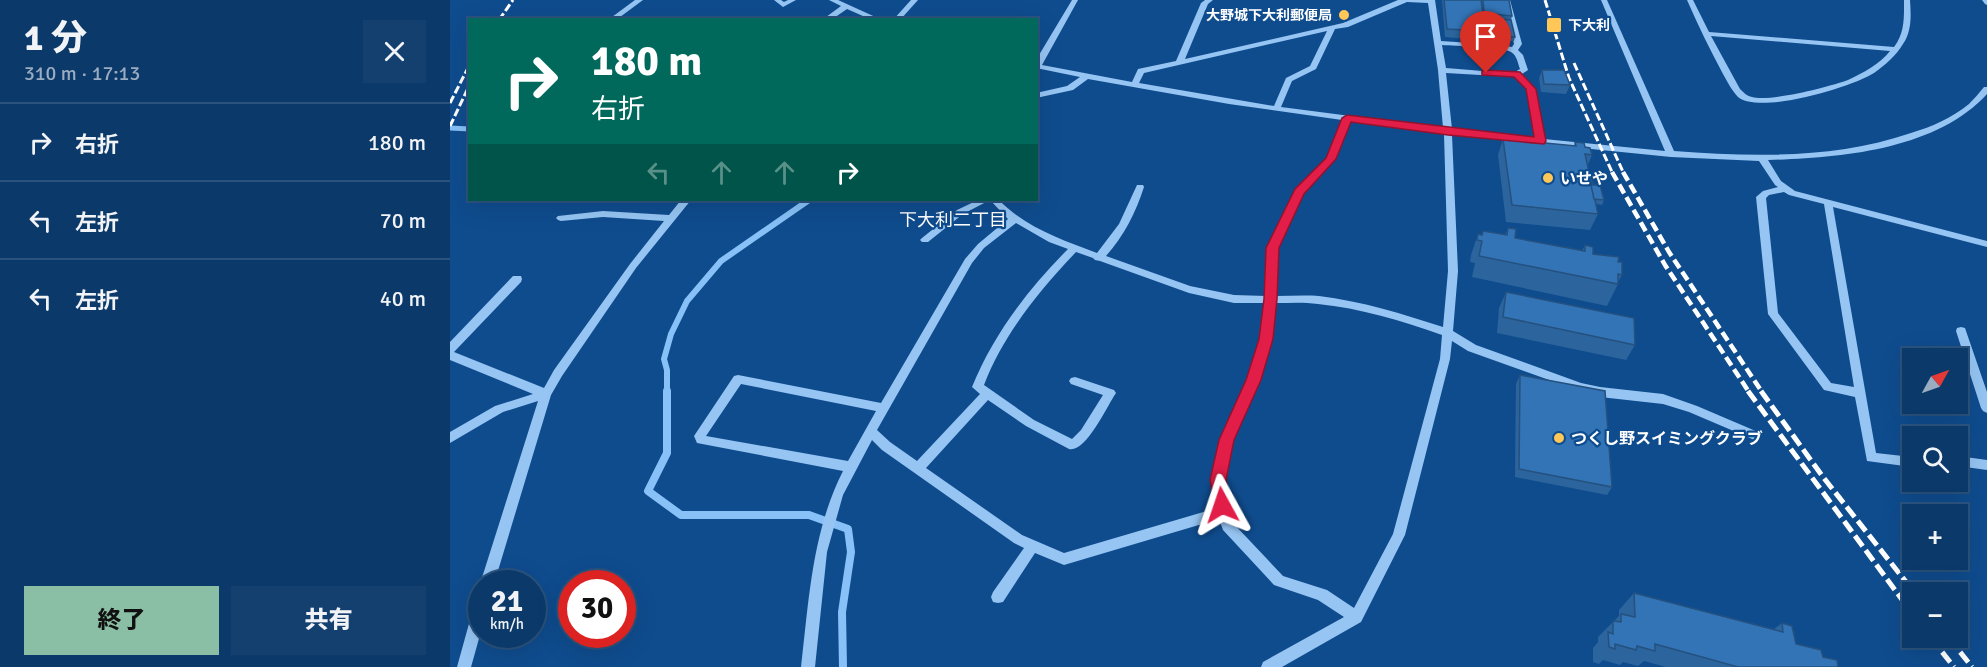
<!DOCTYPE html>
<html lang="ja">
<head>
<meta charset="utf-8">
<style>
  :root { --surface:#0b396a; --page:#144070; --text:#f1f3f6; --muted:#9aacc1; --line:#2b537e; --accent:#8abfa5 }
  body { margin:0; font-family:Signika,"Noto Sans JP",sans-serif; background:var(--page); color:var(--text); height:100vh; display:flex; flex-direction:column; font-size:22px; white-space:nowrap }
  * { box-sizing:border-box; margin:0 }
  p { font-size:20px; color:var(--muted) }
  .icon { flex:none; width:33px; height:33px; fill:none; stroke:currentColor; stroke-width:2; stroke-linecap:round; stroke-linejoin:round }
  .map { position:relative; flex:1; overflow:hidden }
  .sheet { display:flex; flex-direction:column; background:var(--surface); width:450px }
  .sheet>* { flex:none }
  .banner { position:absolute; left:18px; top:18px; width:570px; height:183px; border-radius:0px; box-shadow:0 6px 24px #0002,0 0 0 2px var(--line); background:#00695c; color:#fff; overflow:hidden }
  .needle { width:39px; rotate:50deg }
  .buttons { position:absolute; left:1452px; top:348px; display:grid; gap:12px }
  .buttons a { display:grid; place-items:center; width:66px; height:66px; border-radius:0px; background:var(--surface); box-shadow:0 6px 24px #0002,0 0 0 2px var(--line); font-size:30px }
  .speed { position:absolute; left:18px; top:570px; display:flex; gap:12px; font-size:30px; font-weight:700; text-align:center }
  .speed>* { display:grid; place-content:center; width:78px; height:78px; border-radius:50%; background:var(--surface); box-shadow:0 6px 24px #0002,0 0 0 2px var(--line); line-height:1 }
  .speed small { font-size:15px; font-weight:400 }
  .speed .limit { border:9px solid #d22; background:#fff; color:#111 }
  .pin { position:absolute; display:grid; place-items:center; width:51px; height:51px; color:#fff; margin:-62px -26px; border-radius:50% 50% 50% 0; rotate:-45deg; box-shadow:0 0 6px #0007 }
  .pin .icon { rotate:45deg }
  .me { position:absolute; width:66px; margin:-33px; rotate:355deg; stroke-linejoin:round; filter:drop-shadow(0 0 4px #0008) }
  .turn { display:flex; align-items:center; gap:21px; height:126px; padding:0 24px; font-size:27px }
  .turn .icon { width:78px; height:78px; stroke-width:2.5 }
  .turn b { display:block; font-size:42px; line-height:51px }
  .lanes { display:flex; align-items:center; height:57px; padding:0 24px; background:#0003; justify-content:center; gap:30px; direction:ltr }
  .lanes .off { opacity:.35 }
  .round { display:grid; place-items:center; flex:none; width:63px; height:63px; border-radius:0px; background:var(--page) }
  .summary { display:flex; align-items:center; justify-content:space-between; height:102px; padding:0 24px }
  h1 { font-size:36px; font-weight:800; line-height:45px }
  .action { display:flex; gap:12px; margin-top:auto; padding:12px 24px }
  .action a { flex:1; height:69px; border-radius:0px; background:var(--accent); color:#111; font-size:24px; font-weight:800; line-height:69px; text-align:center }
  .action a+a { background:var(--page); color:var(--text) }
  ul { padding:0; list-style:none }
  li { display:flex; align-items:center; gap:18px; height:78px; padding:0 24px; border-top:2px solid var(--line) }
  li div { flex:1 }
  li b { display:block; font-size:22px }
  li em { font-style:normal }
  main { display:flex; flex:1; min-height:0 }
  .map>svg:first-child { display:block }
</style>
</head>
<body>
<main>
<section class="sheet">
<div class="summary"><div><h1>1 分</h1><p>310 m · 17:13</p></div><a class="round"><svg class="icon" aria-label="close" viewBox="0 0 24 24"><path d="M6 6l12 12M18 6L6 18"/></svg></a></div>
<ul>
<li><svg class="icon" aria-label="right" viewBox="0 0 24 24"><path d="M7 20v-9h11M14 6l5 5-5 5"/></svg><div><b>右折</b></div><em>180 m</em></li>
<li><svg class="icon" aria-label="left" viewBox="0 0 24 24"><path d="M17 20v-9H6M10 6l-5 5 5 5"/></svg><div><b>左折</b></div><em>70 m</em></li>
<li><svg class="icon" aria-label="left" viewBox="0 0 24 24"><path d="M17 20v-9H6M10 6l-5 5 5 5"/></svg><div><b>左折</b></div><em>40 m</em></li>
</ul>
<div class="action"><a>終了</a><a>共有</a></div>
</section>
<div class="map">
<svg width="1537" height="667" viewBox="0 0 1537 667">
  <rect width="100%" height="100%" fill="#0f4c8e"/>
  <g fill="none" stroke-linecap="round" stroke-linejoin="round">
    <polyline stroke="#87c1f7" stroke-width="5" points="0,128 20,129"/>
    <polyline stroke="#87c1f7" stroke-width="6" points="217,392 217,370 214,359 221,334 237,301 271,261 359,200"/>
    <polyline stroke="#87c1f7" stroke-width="8" points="217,391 217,453 198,491 231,515 359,515 398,529 401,552 392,612 393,667"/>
    <g fill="#96c5f3" fill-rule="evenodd">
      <polygon points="185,0 193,0 166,20 158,20"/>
      <polygon points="324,0 331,0 334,2 338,0 346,0 333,7"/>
      <polygon points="379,0 388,0 432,20 422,20 397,9 381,20 372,20 391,6"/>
      <polygon points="461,0 468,0 450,20 443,20"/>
      <path d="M622 0H628L592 65 682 82 688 69 726 61 751 3 755 0H763L758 4 735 59 893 23 948 0H985L991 41 1051 45 1062 47 1064 44 1055 3 1052 0H1060L1072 44 1068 50 1073 55 1078 70 1072 74 1085 89 1094 139 1104 140 1215 151 1151 0H1157L1224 151C1304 157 1385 159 1461 133 1481 127 1502 118 1519 104 1524 99 1529 93 1534 87H1537V94C1486 150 1390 158 1318 160L1331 181 1345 191 1537 241V247L1383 207 1426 453 1462 457V467L1417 461 1405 397 1374 390 1318 314 1306 197 1313 191 1328 187 1325 185 1309 161 1221 157 1002 135 1008 271 1003 331 1026 345 1131 383 1150 387 1213 394 1247 406 1308 432 1310 435 1308 438 1304 440 1300 438 1239 412 1213 404 1150 397 1130 391 1018 351 1002 341 1000 359 955 535 911 622 832 667H811L813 662 894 617 868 600 824 585 773 530 769 519 614 565 585 553 553 602 548 603 543 602 541 597 543 592 574 548 564 543 432 450 422 440 393 495 377 552 365 667H351C359 600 362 532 393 471L247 443 244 436 284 376 288 375 431 403 515 259 528 244 558 219 540 200 513 214 478 242H472L470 240 472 238 507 210 528 200H549C575 227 612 240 647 253L669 224 687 185H693L694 187C686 212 674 236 656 256L740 286 784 295 816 296 817 248 846 190 877 158 892 120 779 104 638 79 623 90 586 98V93L617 86 630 77 586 68V60ZM957 2 978 3 988 70 993 128 831 107 842 81 866 69 885 29 898 27ZM877 31 860 66 836 78 824 106 689 83 694 73ZM992 45C1005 46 1052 47 1061 52 1067 55 1068 64 1070 69L1065 72 1057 73 996 68ZM996 73 1065 77 1077 90 1085 138 1002 129ZM900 122 994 134 998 271 993 327C953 314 911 301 869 296 855 295 840 296 826 296L827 248 853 193 885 159ZM1334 192 1339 195 1374 204 1404 387 1381 383 1328 313 1316 198 1319 195ZM566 223 599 242 618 249C578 289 543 335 522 387L530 394 467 461 440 442 427 430 522 263 534 248ZM626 252 643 258 645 260 650 261 739 293 784 303H815L811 339 799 380 770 440 762 480 767 508 614 553 572 535 476 468 538 400 576 426 619 449C635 453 656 409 664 396L666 393 664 390 625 377 621 378 619 381 621 384 653 395 631 430 622 439 584 420 534 385C553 335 589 291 626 252ZM826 303C840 303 854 302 868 304 910 308 952 321 992 335L990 359 943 534 904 608 877 590 833 576 783 523 774 480 782 440 809 380 821 339ZM291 384 426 411 398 461 256 436Z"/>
      <path d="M1237 0H1243L1259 32 1444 47C1455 33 1454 17 1454 0H1460C1461 15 1462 31 1453 44 1446 56 1435 65 1424 73 1402 87 1310 115 1288 97 1282 91 1277 81 1273 74 1260 50 1248 25 1237 0ZM1261 36 1440 51C1430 64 1413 73 1398 80 1379 87 1320 102 1302 97 1297 96 1294 93 1290 89Z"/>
      <polygon points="1532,0 1537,0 1537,5 1535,4"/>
      <polygon points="231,200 241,200 186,268 112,376 101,395 44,584 32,584 32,586 30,584 88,401 53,412 0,443 0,432 45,406 83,394 0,360 0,342 63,276 71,276 72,279 71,282 4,352 94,388 104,370 180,264 214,221 153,217 111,221 108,220 106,218 108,216 153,211 219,215"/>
      <polygon points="1511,327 1515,328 1516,331 1537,392 1537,413 1533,411 1531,408 1506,331 1507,328"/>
      <polygon points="1508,456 1537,460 1537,470 1508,466"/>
      <polygon points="32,596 32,628 21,667 7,667 25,602 27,597"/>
    </g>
    <g stroke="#fff" stroke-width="3" stroke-dasharray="8 3" stroke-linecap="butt">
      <polyline points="1095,0 1119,78 1163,174"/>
      <polyline points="49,20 63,0"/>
      <polyline points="1124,63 1174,174"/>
      <polyline points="0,103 20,64"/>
      <polyline points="0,126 20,84"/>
    </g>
    <g stroke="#fff" stroke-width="4.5" stroke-dasharray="10 4.5" stroke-linecap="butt">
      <polyline points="1162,172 1215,265 1299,392"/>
      <polyline points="1173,172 1219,252 1312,392"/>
    </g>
    <g stroke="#fff" stroke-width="5" stroke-dasharray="13 5" stroke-linecap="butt">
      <polyline points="1298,391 1462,613"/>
      <polyline points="1311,391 1373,477 1464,592"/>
      <polyline points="1481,638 1504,667"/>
      <polyline points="1499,638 1522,667"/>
    </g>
  </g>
  <g fill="#2c649d">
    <polygon points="992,0 1059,0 1062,16 1061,20 1065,37 1064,41 1030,40 1030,38 1029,40 995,37"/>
    <polygon points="1092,70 1120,85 1116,94 1091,92 1089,78"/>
    <polygon points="1053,139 1124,146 1125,142 1135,147 1142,155 1137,167 1139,173 1143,183 1143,185 1154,200 1152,205 1146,204 1148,214 1140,230 1056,222 1048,155"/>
    <polygon points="1058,228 1065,238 1132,251 1135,245 1143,254 1168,262 1172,275 1168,282 1168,284 1157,306 1022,277 1025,263 1020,262 1021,255 1028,234 1032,235 1055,235"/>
    <polygon points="1056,292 1185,345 1176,360 1047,333 1049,308"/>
    <polygon points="1070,375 1162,487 1157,495 1065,477 1066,384"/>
    <polygon points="1184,593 1324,629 1332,623 1346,644 1373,657 1388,667 1216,667 1194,661 1188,666 1173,662 1170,665 1153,660 1149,664 1143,662 1143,648 1148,642 1148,637 1169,616 1169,610"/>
  </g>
  <g fill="#3374b6" stroke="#24517f" stroke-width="1.5">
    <polygon points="994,0 1031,0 1033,14 1029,14 1032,31 997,29"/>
    <polygon points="1033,0 1059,0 1062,16 1034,13"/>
    <polygon points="1030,18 1061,20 1065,37 1031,35 1032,31"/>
    <polygon points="1092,70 1114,70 1120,85 1094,84"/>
    <polygon points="1053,139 1126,146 1125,142 1134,143 1135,147 1140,148 1142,155 1135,154 1148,214 1062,205"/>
    <polygon points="1139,173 1141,173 1143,183 1141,183"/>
    <polygon points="1141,185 1150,185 1154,200 1144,199"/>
    <polygon points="1058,228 1066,229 1065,238 1135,251 1135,245 1143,247 1143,254 1169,257 1168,262 1172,262 1172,275 1168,274 1168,284 1029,256 1032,241 1027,240 1028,234 1032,235 1033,231 1057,235"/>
    <polygon points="1056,292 1184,318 1185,345 1053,317"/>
    <polygon points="1070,375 1155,391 1162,487 1069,469"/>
    <polygon points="1184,593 1333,632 1332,623 1342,626 1346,644 1371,650 1373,657 1387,660 1388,667 1288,667 1205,644 1205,651 1187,646 1186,650 1165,644 1165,649 1159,647 1158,632 1163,634 1163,621 1171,622 1171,614 1185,617"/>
  </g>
  <polygon fill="#e11d48" stroke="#92132f" stroke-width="1.5" points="1036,70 1070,72 1086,89 1096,141 1094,144 998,135 901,122 886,159 854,194 829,248 827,299 823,339 811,380 784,440 776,480 780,505 777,510 772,512 766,510 760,480 769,440 796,380 809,339 814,299 816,248 845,189 876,158 892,118 897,115 1084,137 1076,89 1064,77 1032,75 1032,71"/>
  <g fill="#ffc758" stroke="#0f4c8e" stroke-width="2">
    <circle cx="894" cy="15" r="6"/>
    <rect x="1096" y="17" width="16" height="16" rx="3"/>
    <circle cx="1098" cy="178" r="6"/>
    <circle cx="1109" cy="438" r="6"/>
  </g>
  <g text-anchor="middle" stroke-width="4.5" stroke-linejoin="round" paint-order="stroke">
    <g font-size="14" font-weight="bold" fill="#fff" stroke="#0f4c8e" text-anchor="end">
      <text x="882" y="20">大野城下大利郵便局</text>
      <text x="1118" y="30" text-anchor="start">下大利</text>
    </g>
    <g font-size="16" font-weight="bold" fill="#fff" stroke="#0f4c8e" text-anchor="start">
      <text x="1110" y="184">いせや</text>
      <text x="1121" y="444">つくし野スイミングクラブ</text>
    </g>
    <g font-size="18" fill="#fff" stroke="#0f4c8e">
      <text x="503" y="226">下大利二丁目</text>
    </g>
  </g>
</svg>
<div class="buttons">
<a><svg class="needle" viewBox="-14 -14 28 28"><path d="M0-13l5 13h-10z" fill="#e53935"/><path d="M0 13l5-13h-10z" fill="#9aacc1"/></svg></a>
<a><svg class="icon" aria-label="search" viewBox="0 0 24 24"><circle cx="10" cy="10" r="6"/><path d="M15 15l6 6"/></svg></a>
<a>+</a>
<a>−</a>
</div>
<div class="speed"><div>21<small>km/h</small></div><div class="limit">30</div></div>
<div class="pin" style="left:1036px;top:73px;background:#d93025"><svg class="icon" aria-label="arrive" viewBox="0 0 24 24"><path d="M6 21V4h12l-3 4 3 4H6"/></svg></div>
<svg class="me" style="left:772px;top:505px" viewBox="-20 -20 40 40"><path d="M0-17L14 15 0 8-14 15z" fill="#e11d48" stroke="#fff" stroke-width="4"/></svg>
<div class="banner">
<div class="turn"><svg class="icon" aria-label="right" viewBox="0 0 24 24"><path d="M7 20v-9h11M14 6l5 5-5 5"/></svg><div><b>180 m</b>右折</div></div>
<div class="lanes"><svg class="icon off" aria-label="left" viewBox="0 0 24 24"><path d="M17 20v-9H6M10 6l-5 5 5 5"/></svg><svg class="icon off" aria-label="ahead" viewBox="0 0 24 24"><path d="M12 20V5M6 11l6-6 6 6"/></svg><svg class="icon off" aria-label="ahead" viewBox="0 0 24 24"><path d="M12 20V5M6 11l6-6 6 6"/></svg><svg class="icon" aria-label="right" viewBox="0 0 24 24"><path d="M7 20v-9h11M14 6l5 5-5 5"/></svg></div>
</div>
</div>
</main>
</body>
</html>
